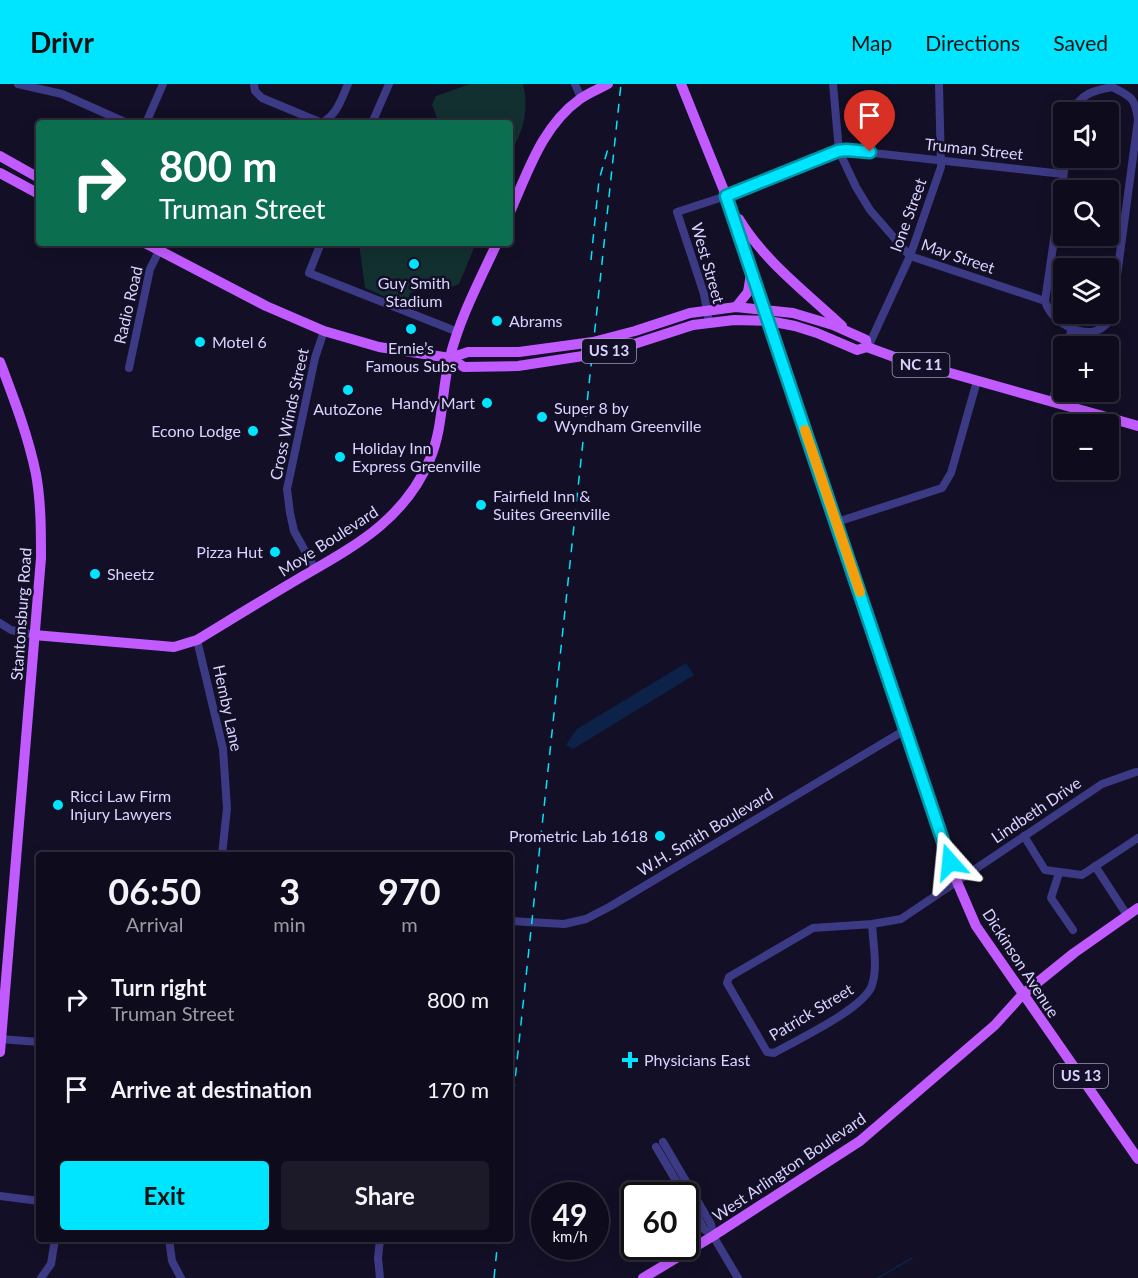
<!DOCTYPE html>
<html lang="en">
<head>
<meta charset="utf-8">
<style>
  :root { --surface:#0e0b1c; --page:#1c1929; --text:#f1f3f6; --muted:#9b9ba3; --line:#2e2b3b; --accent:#00e5ff }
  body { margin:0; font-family:Lato,sans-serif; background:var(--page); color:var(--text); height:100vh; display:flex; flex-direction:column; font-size:22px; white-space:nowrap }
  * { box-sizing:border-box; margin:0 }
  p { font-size:20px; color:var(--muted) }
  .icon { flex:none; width:33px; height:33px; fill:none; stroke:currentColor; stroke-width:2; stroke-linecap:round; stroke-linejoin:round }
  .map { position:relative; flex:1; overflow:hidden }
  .drawer { position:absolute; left:36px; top:768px; width:477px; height:390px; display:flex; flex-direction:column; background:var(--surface); border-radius:6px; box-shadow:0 3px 15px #0003,0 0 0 2px var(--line) }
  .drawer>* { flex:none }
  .hud { position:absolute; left:36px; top:36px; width:477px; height:126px; border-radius:6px; box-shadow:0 3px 15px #0003,0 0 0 2px var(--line); background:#0b6e4f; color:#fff; overflow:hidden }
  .fabs { position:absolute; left:1053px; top:18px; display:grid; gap:12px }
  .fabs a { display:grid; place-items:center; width:66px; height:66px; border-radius:6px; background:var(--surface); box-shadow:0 3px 15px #0003,0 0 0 2px var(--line); font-size:30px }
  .speed { position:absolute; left:531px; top:1098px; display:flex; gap:12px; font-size:30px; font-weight:700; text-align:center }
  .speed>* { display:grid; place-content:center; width:78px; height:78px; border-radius:50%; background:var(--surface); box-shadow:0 3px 15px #0003,0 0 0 2px var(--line); line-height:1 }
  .speed small { font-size:15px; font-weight:400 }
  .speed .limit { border:3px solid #111; border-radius:9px; background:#fff; color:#111 }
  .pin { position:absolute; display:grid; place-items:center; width:51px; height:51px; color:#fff; margin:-62px -26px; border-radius:50% 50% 50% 0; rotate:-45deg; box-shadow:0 0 6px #0007 }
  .pin .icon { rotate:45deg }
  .me { position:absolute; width:66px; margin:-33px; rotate:342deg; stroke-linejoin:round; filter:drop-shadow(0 0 4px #0008) }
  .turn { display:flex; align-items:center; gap:21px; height:126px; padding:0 24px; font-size:27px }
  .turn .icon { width:78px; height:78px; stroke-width:2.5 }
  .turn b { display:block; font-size:42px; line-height:51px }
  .eta { display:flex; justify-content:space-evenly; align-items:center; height:102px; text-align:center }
  .eta b { font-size:36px; font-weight:700; line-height:42px }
  .cta { display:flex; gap:12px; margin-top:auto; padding:12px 24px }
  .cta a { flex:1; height:69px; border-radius:6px; background:var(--accent); color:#111; font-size:24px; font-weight:700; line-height:69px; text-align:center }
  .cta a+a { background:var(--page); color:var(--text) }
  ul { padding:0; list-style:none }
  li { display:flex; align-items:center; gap:18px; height:90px; padding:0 24px }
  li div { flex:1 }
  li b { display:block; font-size:22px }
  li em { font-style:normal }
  header { display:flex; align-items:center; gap:36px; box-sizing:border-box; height:84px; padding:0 30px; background:var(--accent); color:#111 }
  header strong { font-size:28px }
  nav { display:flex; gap:33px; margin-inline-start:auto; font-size:21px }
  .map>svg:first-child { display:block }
</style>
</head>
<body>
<header>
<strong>Drivr</strong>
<nav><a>Map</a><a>Directions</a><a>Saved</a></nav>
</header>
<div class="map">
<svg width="1138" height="1194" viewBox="0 0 1138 1194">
  <rect width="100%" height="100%" fill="#130f26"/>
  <g fill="#12302f">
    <path d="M470 0H523C529 24 524 48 510 69V39H439L432 21 436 12Z"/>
    <polygon points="359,159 472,159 474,164 459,200 449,204 446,197 410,209 406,222 365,204"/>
  </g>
  <polygon fill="#0c2248" points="686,579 694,591 573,665 566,661 577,645"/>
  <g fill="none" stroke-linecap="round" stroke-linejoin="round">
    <polyline stroke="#0c2248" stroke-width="1.5" points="878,1194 912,1174"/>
    <g stroke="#3d3a85" stroke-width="8">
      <polyline points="18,0 62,10 127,39"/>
      <polyline points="254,0 255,7 262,14 322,39"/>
      <polyline points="575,0 581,14"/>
      <polyline points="833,0 839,67 856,103 870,126 910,172 1045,217"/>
      <path d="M1074 28C1078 10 1096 6 1112 3"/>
      <polyline points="146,39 163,0"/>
      <path d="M322 39C338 29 341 16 348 0"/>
      <polyline points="372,39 389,0"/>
      <path d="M1066 74 1045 217C1050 234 1071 249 1091 248 1099 248 1105 241 1111 236L1138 36C1135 14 1132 13 1112 3"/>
      <polyline points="321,159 309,189 458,248"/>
      <polyline points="709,238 704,210 677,128 726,112 846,66 1063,90"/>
      <polyline points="1067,262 1072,244"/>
      <polyline points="868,263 910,172 941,83 939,0"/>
      <polyline points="129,284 150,185 159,167"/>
      <polyline points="1052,318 1064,275"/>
      <polyline points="837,438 942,404 951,389 977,297"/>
      <polyline points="315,485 294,447 290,429 287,405 315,274 324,247"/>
      <polyline points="0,539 11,546 34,551"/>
      <polyline points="197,556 223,665 227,724 222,771"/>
      <polyline points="1024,752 1045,786 1082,791 1138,754"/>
      <polyline points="1095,782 1127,831"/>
      <polyline points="1059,789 1051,814 1073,846"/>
      <polyline points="510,837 564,840 586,835 611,822 905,646"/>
      <path d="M872 840C873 859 878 883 872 901 865 924 797 956 774 969L767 968 727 899 729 893 813 844 872 840 901 835 1102 700 1136 688"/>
      <polyline points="0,955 39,958"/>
      <polyline points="663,1058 711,1140 713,1152 738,1194"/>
      <polyline points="656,1063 685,1112"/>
      <polyline points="0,1112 39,1117"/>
      <polyline points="686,1112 704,1145 713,1152"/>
      <polyline points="169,1155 172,1177 181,1194"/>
      <polyline points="41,1194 51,1180 55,1155"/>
      <polyline points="380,1194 378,1174 380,1155"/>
    </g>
    <g stroke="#c25bff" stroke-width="10">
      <polyline points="681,0 729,119 957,798 976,842 1138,1075"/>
      <polyline points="0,72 39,94"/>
      <polyline points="0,89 39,110"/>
      <path d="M510 128C528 88 542 42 580 15 588 9 599 5 608 0"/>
      <path d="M739 135C765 178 806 208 842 242"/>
      <polyline points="145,159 266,222 324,247 379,263 450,274 464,283 518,282 583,272 628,262 693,241 734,236 769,237 795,242 817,249 857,266 867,263 897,274 1138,342"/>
      <polyline points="736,223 748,208 751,190"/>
      <polyline points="450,274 468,268 519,268 593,258 635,247 690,229 736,223 793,229 833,241 862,254 866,256 867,263"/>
      <path d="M0 278C14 315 28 351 36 390 41 418 41 446 41 474L0 968"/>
      <path d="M34 551 174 563 197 556C230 536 264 515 298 495 353 463 404 437 430 375 444 342 441 306 450 273 460 233 480 196 497 159"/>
      <polyline points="643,1194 713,1152 860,1057 995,941 1022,911 1074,869 1138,824"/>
    </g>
    <g stroke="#00e5ff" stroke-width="1.5" stroke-dasharray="9 8" stroke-linecap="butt">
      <polyline points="591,176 599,96 609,61"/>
      <polyline points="510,1043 621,0"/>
      <polyline points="494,1194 498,1155"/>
    </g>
  </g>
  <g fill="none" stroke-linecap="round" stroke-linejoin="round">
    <defs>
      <polyline id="route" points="870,68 846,66 838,67 726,112 950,778"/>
    </defs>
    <use href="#route" stroke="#0095a6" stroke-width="15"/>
    <use href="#route" stroke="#00e5ff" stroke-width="10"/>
    <polyline stroke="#f59e0b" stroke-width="10" points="805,346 860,508"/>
  </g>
  <g fill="#00e5ff" stroke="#130f26" stroke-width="2">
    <circle cx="414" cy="180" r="6"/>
    <circle cx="497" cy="237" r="6"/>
    <circle cx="411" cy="245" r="6"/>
    <circle cx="200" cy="258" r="6"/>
    <circle cx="348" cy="306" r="6"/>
    <circle cx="487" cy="319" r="6"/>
    <circle cx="542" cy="333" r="6"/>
    <circle cx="253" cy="347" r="6"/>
    <circle cx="340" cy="373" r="6"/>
    <circle cx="481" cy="421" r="6"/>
    <circle cx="275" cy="468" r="6"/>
    <circle cx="95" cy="490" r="6"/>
    <circle cx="58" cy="721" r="6"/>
    <circle cx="660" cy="752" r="6"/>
    <path d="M627 967h6v6h6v6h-6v6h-6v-6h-6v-6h6z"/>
  </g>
  <g text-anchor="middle" stroke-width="5" stroke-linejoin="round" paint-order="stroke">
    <g fill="#130f26" stroke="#9e99be" stroke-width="1.5">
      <rect x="582" y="255" width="54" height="24" rx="4.5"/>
      <rect x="892.5" y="269" width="57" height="24" rx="4.5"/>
      <rect x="1054" y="980" width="54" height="24" rx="4.5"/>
    </g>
    <g font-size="15" font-weight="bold" fill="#d9d4ff">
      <text x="609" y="272">US 13</text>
      <text x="921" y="286">NC 11</text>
      <text x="1081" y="997">US 13</text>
    </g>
    <g font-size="16" fill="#d9d4ff" stroke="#130f26">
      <text transform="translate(974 65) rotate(6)" y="6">Truman Street</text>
      <text transform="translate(908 131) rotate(-70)" y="6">Ione Street</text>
      <text transform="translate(958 172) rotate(19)" y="6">May Street</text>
      <text transform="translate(708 179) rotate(74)" y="6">West Street</text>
      <text transform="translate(128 221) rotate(-77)" y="6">Radio Road</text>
      <text transform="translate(289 330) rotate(-78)" y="6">Cross Winds Street</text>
      <text transform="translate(328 457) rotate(-33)" y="6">Moye Boulevard</text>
      <text transform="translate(21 530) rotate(-86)" y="6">Stantonsburg Road</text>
      <text transform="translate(228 624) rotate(78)" y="6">Hemby Lane</text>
      <text transform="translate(1036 726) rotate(-34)" y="6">Lindbeth Drive</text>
      <text transform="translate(705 748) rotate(-31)" y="6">W.H. Smith Boulevard</text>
      <text transform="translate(1021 879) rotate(57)" y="6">Dickinson Avenue</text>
      <text transform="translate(811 928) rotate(-31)" y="6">Patrick Street</text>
      <text transform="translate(789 1083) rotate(-34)" y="6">West Arlington Boulevard</text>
    </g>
    <g font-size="16" fill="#d9d4ff" stroke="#130f26" text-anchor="start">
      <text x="414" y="205" text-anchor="middle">Guy Smith<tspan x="414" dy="18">Stadium</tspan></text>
      <text x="509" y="243">Abrams</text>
      <text x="212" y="264">Motel 6</text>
      <text x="411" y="270" text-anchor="middle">Ernie’s<tspan x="411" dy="18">Famous Subs</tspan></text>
      <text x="475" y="325" text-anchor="end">Handy Mart</text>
      <text x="554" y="330">Super 8 by<tspan x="554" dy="18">Wyndham Greenville</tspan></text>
      <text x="348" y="331" text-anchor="middle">AutoZone</text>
      <text x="241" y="353" text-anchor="end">Econo Lodge</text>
      <text x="352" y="370">Holiday Inn<tspan x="352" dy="18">Express Greenville</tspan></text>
      <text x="493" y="418">Fairfield Inn &amp;<tspan x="493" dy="18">Suites Greenville</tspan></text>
      <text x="263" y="474" text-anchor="end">Pizza Hut</text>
      <text x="107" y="496">Sheetz</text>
      <text x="70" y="718">Ricci Law Firm<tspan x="70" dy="18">Injury Lawyers</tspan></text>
      <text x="648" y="758" text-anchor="end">Prometric Lab 1618</text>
      <text x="644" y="982">Physicians East</text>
    </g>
  </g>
</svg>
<div class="fabs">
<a><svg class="icon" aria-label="sound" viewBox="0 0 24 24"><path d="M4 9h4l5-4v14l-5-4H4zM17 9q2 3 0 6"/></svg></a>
<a><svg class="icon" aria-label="search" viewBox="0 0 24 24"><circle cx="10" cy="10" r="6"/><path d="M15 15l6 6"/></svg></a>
<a><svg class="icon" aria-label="layers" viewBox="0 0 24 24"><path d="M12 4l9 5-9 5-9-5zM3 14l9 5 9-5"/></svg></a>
<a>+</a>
<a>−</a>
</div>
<div class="speed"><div>49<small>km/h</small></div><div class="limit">60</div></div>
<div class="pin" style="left:870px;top:68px;background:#d93025"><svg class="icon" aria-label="arrive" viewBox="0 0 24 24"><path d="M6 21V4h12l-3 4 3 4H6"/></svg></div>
<svg class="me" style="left:950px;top:778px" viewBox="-20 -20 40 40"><path d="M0-17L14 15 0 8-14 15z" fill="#00e5ff" stroke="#fff" stroke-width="4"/></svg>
<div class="hud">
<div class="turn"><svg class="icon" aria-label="right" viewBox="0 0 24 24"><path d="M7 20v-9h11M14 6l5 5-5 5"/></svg><div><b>800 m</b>Truman Street</div></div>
</div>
<section class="drawer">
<div class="eta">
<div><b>06:50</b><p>Arrival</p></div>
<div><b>3</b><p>min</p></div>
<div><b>970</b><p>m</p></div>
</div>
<ul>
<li><svg class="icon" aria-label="right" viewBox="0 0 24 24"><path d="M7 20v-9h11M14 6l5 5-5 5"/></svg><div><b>Turn right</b><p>Truman Street</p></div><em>800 m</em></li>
<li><svg class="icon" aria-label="arrive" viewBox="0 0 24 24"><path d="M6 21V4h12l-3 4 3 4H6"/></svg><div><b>Arrive at destination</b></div><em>170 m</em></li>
</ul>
<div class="cta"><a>Exit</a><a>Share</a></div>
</section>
</div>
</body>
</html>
